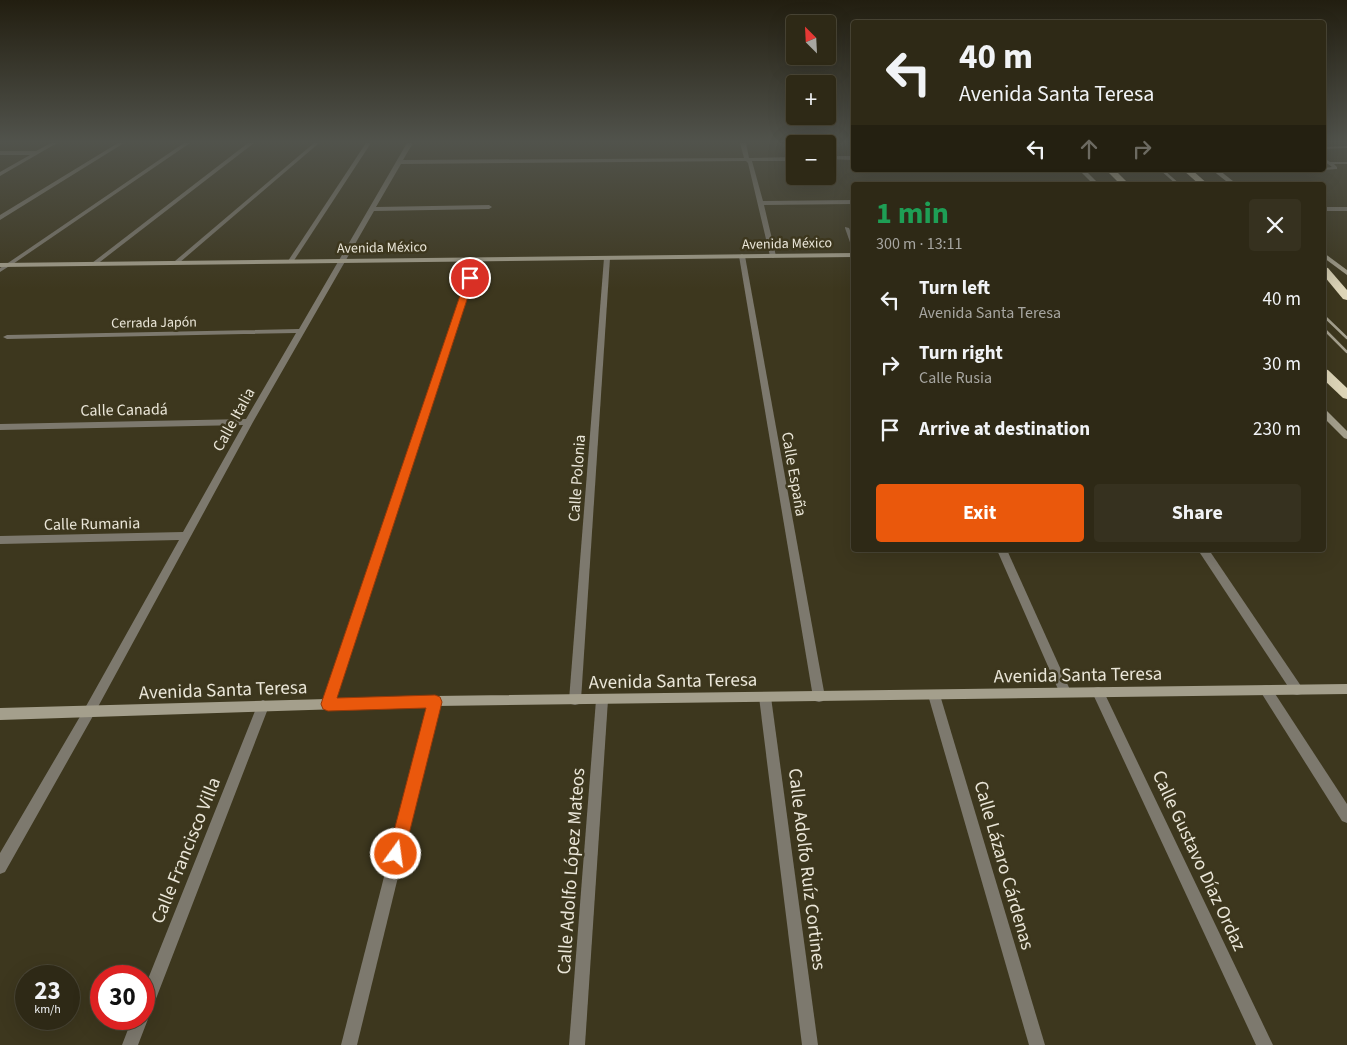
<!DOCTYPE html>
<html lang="en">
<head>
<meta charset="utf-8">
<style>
  :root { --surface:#2e2916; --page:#36311f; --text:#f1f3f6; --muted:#a7a6a1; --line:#494535; --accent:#ea580c }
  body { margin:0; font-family:"Source Sans 3",sans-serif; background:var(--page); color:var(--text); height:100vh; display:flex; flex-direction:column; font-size:19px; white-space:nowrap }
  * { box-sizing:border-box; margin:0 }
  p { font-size:16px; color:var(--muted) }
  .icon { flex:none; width:28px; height:28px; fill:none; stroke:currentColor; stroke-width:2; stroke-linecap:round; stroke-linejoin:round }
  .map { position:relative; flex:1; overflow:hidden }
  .details { position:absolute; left:851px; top:182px; width:475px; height:370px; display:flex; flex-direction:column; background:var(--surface); border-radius:5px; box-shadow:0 5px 20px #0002,0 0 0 1px var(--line) }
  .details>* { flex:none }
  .banner { position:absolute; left:851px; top:20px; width:475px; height:152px; border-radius:5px; box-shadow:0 5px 20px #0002,0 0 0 1px var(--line); background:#2e2916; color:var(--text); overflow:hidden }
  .needle { width:32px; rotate:336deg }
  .controls { position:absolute; left:786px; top:15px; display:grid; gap:10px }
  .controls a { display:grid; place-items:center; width:50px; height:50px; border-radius:5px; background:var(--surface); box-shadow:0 5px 20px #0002,0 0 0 1px var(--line); font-size:25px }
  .speed { position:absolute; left:15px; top:965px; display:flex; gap:10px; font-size:25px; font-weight:700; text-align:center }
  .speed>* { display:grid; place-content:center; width:65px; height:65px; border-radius:50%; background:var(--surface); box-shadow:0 5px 20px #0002,0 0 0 1px var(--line); line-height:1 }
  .speed small { font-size:12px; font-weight:400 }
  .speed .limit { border:8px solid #d22; background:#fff; color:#111 }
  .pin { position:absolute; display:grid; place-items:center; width:42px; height:42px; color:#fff; margin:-21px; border:2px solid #fff; border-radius:50%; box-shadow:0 1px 5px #0007 }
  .me { position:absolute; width:55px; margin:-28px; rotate:14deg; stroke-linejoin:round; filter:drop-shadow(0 0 4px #0008) }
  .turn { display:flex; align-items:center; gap:18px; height:105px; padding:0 25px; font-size:22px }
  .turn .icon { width:65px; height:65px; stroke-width:2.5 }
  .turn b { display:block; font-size:35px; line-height:42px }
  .lanes { display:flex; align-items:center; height:48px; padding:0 25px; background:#0003; justify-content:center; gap:25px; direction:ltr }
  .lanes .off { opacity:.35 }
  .round { display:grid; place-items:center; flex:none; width:52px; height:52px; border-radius:5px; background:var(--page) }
  .overview { display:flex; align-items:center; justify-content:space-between; height:85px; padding:0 25px }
  h1 { font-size:30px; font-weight:700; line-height:38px; color:#1e9e55 }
  .cta { display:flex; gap:10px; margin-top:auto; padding:10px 25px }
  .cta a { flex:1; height:58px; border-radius:5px; background:var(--accent); color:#fff; font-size:20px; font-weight:700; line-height:58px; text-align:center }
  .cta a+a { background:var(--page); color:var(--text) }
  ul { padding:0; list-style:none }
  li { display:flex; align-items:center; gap:15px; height:65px; padding:0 25px }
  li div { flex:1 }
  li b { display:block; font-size:19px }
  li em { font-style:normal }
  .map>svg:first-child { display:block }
</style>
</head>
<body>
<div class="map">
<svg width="1347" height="1045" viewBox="0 0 1347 1045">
  <rect width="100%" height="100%" fill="#3d371e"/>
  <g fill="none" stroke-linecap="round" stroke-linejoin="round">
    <g fill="#7d796e" fill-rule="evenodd">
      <polygon points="1347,146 1347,148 1324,149 1324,147"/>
      <polygon points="1324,158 1330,162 1347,162 1347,164 1334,164 1337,167 1337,169 1324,170 1323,170 1324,168 1332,167 1324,161"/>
      <polygon points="845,227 849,228 854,240 854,249 852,248 845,228"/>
      <polygon points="6,264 11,265 0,272 0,268"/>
    </g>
    <g fill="#7d796e" fill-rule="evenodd">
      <polygon points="51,143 57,143 0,176 0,172 30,155 0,155 0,151 36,151"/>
      <polygon points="118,143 124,143 0,220 0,215"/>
      <polygon points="184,143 190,143 10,266 5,265"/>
      <polygon points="248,143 254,143 96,265 92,265 92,263"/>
      <polygon points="314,143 319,143 179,263 175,263 175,261"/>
      <polygon points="366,143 371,143 293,262 289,262 288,261"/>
      <polygon points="407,143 413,143 403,160 744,158 740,143 746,143 749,158 795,157 795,161 752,161 763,201 854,200 854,204 764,205 776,256 773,258 770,256 748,163 746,161 401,164 376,207 489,205 492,207 489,209 374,211 253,422 93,716 5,872 0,874 0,853 85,708 179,540 0,544 0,536 183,532 243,425 0,430 0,424 246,419 296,333 7,339 3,337 7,335 299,329"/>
      <polygon points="854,156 854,160 828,159 828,156"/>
      <rect x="1324" y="207" width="23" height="4"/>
      <polygon points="742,254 745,256 825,697 823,701 819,702 815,701 813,697 739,256"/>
      <polygon points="607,256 610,258 581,700 579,704 575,705 571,704 569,700 604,258"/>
      <polygon points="474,258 479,259 334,704 332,708 328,710 324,708 322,704"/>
      <polygon points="997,550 1007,550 1071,692 1069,696 1065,697 1061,696"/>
      <polygon points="1198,550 1209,550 1301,686 1303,690 1301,694 1297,695 1293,694"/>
      <polygon points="1266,685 1270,686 1347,804 1347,823 1342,821 1262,694 1260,690 1262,686"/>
      <polygon points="1098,687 1102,688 1273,1045 1256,1045 1092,692 1094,688"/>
      <polygon points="934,690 938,691 940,695 1045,1045 1029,1045 928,695 930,691"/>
      <polygon points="765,692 769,693 771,697 818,1045 802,1045 759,697 761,693"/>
      <polygon points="602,695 606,696 608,700 585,1045 569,1045 596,700 598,696"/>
      <polygon points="435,696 439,697 441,701 357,1045 341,1045 429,701 431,697"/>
      <polygon points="263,700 267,702 269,706 152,1009 150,1015 147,1016 148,1019 138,1045 122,1045 132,1019 144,1019 144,989 257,706 259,702"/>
    </g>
    <g fill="#a49f8c" fill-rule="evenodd">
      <polygon points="1079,170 1085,170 1100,185 1094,185"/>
      <polygon points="1212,170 1219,170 1238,185 1231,185"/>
      <polygon points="854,253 854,257 0,267 0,263"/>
      <polygon points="1324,253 1347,270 1347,275 1324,258"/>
      <polygon points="1324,410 1327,411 1347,431 1347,439 1344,438 1324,418"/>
      <polygon points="1347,684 1347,694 435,706 0,720 0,708 435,696"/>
    </g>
    <g fill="#ddd5b8" fill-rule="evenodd">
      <polygon points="1106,170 1115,170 1130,185 1121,185"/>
      <polygon points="1183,170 1192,170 1209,185 1200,185"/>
      <polygon points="1324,267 1328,268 1347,290 1347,300 1343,299 1324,276"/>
      <polygon points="1324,369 1328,370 1347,388 1347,399 1343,398 1324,380"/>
    </g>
    <g stroke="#a6a18f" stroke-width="2.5">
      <polyline points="1162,170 1179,185"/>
      <polyline points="1324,316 1347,338"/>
      <polyline points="1324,329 1347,352"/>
    </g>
  </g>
  <linearGradient id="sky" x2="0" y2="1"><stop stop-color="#221e10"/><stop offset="0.49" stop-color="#51534c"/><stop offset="1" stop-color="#51534c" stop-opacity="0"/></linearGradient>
  <rect width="1347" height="289" fill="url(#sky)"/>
  <polygon fill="#ea580c" stroke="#983908" points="470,275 474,278 337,698 435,695 440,697 442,702 404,854 402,860 396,862 391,860 388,854 426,708 328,711 323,709 321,704 466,278"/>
  <g text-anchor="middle" stroke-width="5" stroke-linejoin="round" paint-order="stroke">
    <g font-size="14" fill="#eae6d8" stroke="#3d371e">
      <text transform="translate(787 243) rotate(-1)" y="5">Avenida México</text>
      <text transform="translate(382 247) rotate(-1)" y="5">Avenida México</text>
      <text transform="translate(154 322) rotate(-1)" y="5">Cerrada Japón</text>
    </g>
    <g font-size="16" fill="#eae6d8" stroke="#3d371e">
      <text transform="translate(124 409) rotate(-1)" y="6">Calle Canadá</text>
      <text transform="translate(233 419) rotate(-61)" y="6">Calle Italia</text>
      <text transform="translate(795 474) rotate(80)" y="6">Calle España</text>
      <text transform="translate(576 478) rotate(-86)" y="6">Calle Polonia</text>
      <text transform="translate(92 523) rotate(-1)" y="6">Calle Rumania</text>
    </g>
    <g font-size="19" fill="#eae6d8" stroke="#3d371e">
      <text transform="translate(1078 674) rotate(-1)" y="7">Avenida Santa Teresa</text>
      <text transform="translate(673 680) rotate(-1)" y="7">Avenida Santa Teresa</text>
      <text transform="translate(223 689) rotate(-2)" y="7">Avenida Santa Teresa</text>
      <text transform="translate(185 850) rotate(-68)" y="7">Calle Francisco Villa</text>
      <text transform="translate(1200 860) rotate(65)" y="7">Calle Gustavo Díaz Ordaz</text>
      <text transform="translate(1005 865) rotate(74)" y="7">Calle Lázaro Cárdenas</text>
      <text transform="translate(808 869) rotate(83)" y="7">Calle Adolfo Ruíz Cortines</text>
      <text transform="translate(570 871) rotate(-86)" y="7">Calle Adolfo López Mateos</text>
    </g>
  </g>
</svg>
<div class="controls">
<a><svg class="needle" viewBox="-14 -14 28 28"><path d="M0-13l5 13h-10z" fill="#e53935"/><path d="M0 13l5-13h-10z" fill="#a7a6a1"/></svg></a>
<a>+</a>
<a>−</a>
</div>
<div class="speed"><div>23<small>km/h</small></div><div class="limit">30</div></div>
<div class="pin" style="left:470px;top:278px;background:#d93025"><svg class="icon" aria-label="arrive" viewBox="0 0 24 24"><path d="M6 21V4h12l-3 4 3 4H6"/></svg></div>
<svg class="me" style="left:396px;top:854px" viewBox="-20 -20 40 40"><circle r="17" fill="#ea580c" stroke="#fff" stroke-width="3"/><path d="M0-11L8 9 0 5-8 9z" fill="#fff"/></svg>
<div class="banner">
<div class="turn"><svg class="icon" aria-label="left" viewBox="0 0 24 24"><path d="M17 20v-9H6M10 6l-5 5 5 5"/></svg><div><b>40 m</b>Avenida Santa Teresa</div></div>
<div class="lanes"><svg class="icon" aria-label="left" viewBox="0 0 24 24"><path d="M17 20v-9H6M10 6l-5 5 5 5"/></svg><svg class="icon off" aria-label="ahead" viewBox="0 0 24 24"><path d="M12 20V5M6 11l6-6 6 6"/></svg><svg class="icon off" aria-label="right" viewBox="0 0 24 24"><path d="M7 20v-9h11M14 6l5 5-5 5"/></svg></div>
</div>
<section class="details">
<div class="overview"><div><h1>1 min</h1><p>300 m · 13:11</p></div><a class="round"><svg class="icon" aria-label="close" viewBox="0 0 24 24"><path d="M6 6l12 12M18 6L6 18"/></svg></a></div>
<ul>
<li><svg class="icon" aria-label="left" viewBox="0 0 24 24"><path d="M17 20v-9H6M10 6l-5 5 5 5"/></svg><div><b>Turn left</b><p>Avenida Santa Teresa</p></div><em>40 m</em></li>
<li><svg class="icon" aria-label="right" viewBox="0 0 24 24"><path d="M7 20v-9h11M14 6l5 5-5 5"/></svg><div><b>Turn right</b><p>Calle Rusia</p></div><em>30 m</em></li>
<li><svg class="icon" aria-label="arrive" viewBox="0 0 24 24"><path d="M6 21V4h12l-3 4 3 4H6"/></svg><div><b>Arrive at destination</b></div><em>230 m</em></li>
</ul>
<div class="cta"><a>Exit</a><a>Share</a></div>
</section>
</div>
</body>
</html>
